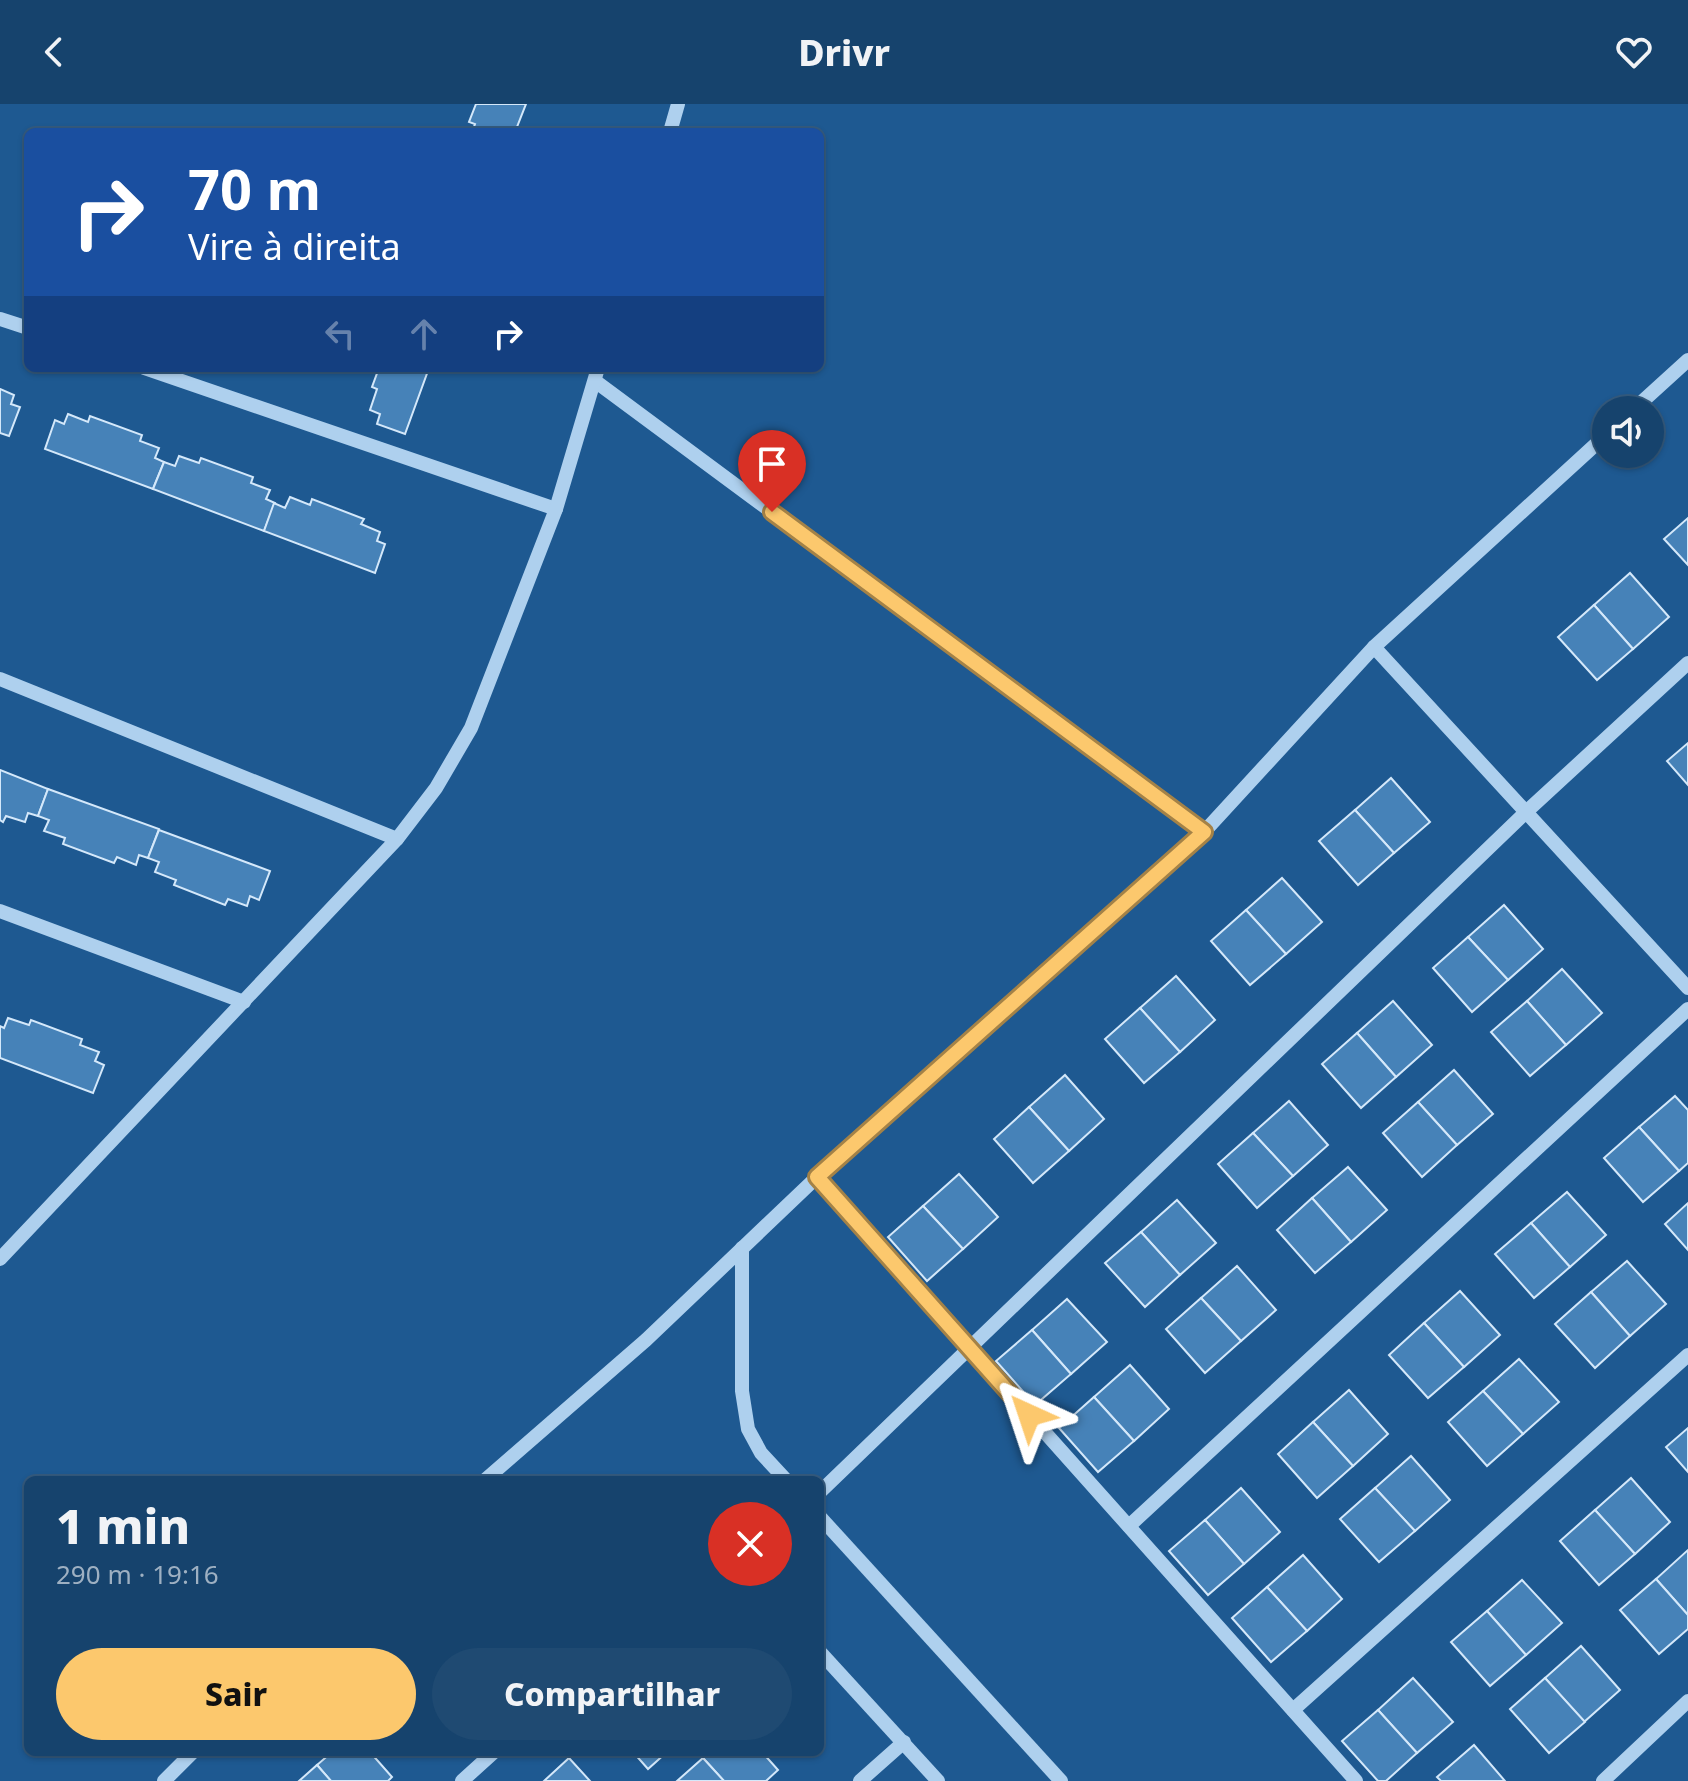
<!DOCTYPE html>
<html lang="pt">
<head>
<meta charset="utf-8">
<style>
  :root { --surface:#16436d; --page:#1f4a72; --text:#f1f3f6; --muted:#9eb0c2; --line:#355c80; --accent:#fcc86d }
  body { margin:0; font-family:"Noto Sans",sans-serif; background:var(--page); color:var(--text); height:100vh; display:flex; flex-direction:column; font-size:30px; white-space:nowrap }
  * { box-sizing:border-box; margin:0 }
  p { font-size:26px; color:var(--muted) }
  .icon { flex:none; width:44px; height:44px; fill:none; stroke:currentColor; stroke-width:2; stroke-linecap:round; stroke-linejoin:round }
  .map { position:relative; flex:1; overflow:hidden }
  .sheet { position:absolute; left:24px; top:1372px; width:800px; height:280px; display:flex; flex-direction:column; background:var(--surface); border-radius:12px; box-shadow:0 2px 6px #0004,0 0 0 2px var(--line) }
  .sheet>* { flex:none }
  .top-card { position:absolute; left:24px; top:24px; width:800px; height:244px; border-radius:12px; box-shadow:0 2px 6px #0004,0 0 0 2px var(--line); background:#1a4fa0; color:#fff; overflow:hidden }
  .tools { position:absolute; left:1592px; top:292px; display:grid; gap:16px }
  .tools a { display:grid; place-items:center; width:72px; height:72px; border-radius:50%; background:var(--surface); box-shadow:0 2px 6px #0004,0 0 0 2px var(--line); font-size:40px }
  .pin { position:absolute; display:grid; place-items:center; width:68px; height:68px; color:#fff; margin:-82px -34px; border-radius:50% 50% 50% 0; rotate:-45deg; box-shadow:0 0 8px #0007 }
  .pin .icon { rotate:45deg }
  .me { position:absolute; width:88px; margin:-44px; rotate:318deg; stroke-linejoin:round; filter:drop-shadow(0 0 6px #0008) }
  .turn { display:flex; align-items:center; gap:28px; height:168px; padding:0 32px; font-size:36px }
  .turn .icon { width:104px; height:104px; stroke-width:2.5 }
  .turn b { display:block; font-size:56px; line-height:68px }
  .lanes { display:flex; align-items:center; height:76px; padding:0 32px; background:#0003; justify-content:center; gap:40px; direction:ltr }
  .lanes .off { opacity:.35 }
  .round { display:grid; place-items:center; flex:none; width:84px; height:84px; border-radius:42px; background:var(--page) }
  .overview { display:flex; align-items:center; justify-content:space-between; height:136px; padding:0 32px }
  h1 { font-size:48px; font-weight:800; line-height:60px }
  .cta { display:flex; gap:16px; margin-top:auto; padding:16px 32px }
  .cta a { flex:1; height:92px; border-radius:48px; background:var(--accent); color:#111; font-size:32px; font-weight:800; line-height:92px; text-align:center }
  .cta a+a { background:var(--page); color:var(--text) }
  header { display:flex; justify-content:space-between; align-items:center; height:104px; padding:0 32px; background:var(--surface); font-size:36px; font-weight:800 }
  .map>svg:first-child { display:block }
</style>
</head>
<body>
<header><svg class="icon" aria-label="back" viewBox="0 0 24 24"><path d="M15 5l-7 7 7 7"/></svg>Drivr<svg class="icon" aria-label="heart" viewBox="0 0 24 24"><path d="M12 20l-8-8c-3-5 5-10 8-4 3-6 11-1 8 4z"/></svg></header>
<div class="map">
<svg width="1688" height="1677" viewBox="0 0 1688 1677">
  <rect width="100%" height="100%" fill="#1e5991"/>
  <g fill="#4682b8" stroke="#d4e8fa" stroke-width="2">
    <polygon points="476,0 526,0 515,28 472,28 475,20 469,18"/>
    <polygon points="379,264 429,264 405,330 377,320 380,310 370,306 377,285 372,283"/>
    <polygon points="0,285 14,291 11,300 20,303 9,332 0,329"/>
    <polygon points="68,310 88,318 90,312 142,331 140,337 159,344 155,354 164,358 153,385 45,345 55,316 64,320"/>
    <polygon points="179,352 199,359 201,354 253,373 251,379 270,386 266,395 275,399 264,427 153,385 164,358 175,362"/>
    <polygon points="290,393 310,401 312,395 364,415 361,420 380,428 377,437 385,440 375,469 264,427 274,399 285,404"/>
    <polygon points="1688,414 1688,461 1664,435"/>
    <polygon points="1630,469 1669,513 1633,545 1594,501"/>
    <polygon points="1594,501 1633,545 1597,576 1558,533"/>
    <polygon points="1688,639 1688,681 1667,657"/>
    <polygon points="0,666 48,685 38,712 28,709 25,718 6,712 3,718 0,716"/>
    <polygon points="1391,674 1430,718 1394,749 1355,706"/>
    <polygon points="48,685 159,725 148,754 139,751 136,761 117,753 114,759 63,740 65,734 44,727 49,716 38,712"/>
    <polygon points="1355,706 1394,749 1358,781 1319,737"/>
    <polygon points="159,726 270,767 259,796 250,792 247,802 228,795 225,801 174,781 176,776 155,768 159,758 148,754"/>
    <polygon points="1282,774 1322,818 1286,850 1246,806"/>
    <polygon points="1504,801 1543,845 1508,876 1468,833"/>
    <polygon points="1246,806 1286,850 1250,881 1211,837"/>
    <polygon points="1468,833 1508,876 1472,908 1433,864"/>
    <polygon points="1562,865 1602,909 1566,941 1527,897"/>
    <polygon points="1176,872 1215,916 1180,948 1140,904"/>
    <polygon points="1393,897 1432,941 1396,973 1357,929"/>
    <polygon points="1527,897 1566,941 1530,972 1491,928"/>
    <polygon points="1140,904 1180,948 1144,979 1105,935"/>
    <polygon points="8,914 29,921 31,916 82,935 80,941 99,948 95,957 104,961 93,989 0,954 0,922 4,924"/>
    <polygon points="1357,929 1396,973 1361,1004 1322,960"/>
    <polygon points="1454,966 1493,1010 1457,1041 1418,998"/>
    <polygon points="1065,971 1104,1015 1069,1047 1029,1003"/>
    <polygon points="1675,992 1688,1006 1688,1059 1679,1067 1639,1023"/>
    <polygon points="1289,997 1328,1041 1293,1072 1253,1029"/>
    <polygon points="1418,998 1457,1041 1422,1073 1383,1029"/>
    <polygon points="1029,1003 1069,1047 1033,1079 994,1035"/>
    <polygon points="1639,1023 1679,1067 1643,1098 1604,1054"/>
    <polygon points="1253,1029 1293,1072 1257,1104 1218,1060"/>
    <polygon points="1348,1063 1387,1106 1351,1138 1312,1094"/>
    <polygon points="959,1070 998,1113 963,1145 923,1102"/>
    <polygon points="1567,1088 1606,1131 1570,1163 1531,1119"/>
    <polygon points="1312,1094 1351,1138 1315,1169 1277,1126"/>
    <polygon points="1177,1096 1216,1139 1180,1171 1141,1128"/>
    <polygon points="1688,1099 1688,1146 1665,1120"/>
    <polygon points="923,1102 963,1145 927,1177 888,1133"/>
    <polygon points="1531,1119 1570,1163 1534,1194 1495,1150"/>
    <polygon points="1141,1128 1180,1171 1145,1203 1105,1159"/>
    <polygon points="1627,1157 1666,1200 1630,1232 1591,1188"/>
    <polygon points="1237,1162 1276,1206 1241,1237 1201,1194"/>
    <polygon points="1460,1187 1500,1231 1464,1263 1424,1219"/>
    <polygon points="1591,1188 1630,1232 1595,1264 1555,1220"/>
    <polygon points="1201,1194 1241,1237 1205,1269 1166,1225"/>
    <polygon points="1067,1195 1107,1238 1071,1270 1032,1226"/>
    <polygon points="1424,1219 1464,1263 1428,1294 1389,1251"/>
    <polygon points="1032,1226 1071,1270 1035,1301 996,1257"/>
    <polygon points="1519,1255 1559,1298 1523,1330 1483,1287"/>
    <polygon points="1130,1261 1169,1305 1134,1337 1094,1293"/>
    <polygon points="1349,1286 1388,1330 1353,1362 1313,1318"/>
    <polygon points="1483,1287 1523,1330 1487,1362 1448,1318"/>
    <polygon points="1094,1293 1134,1337 1098,1368 1059,1324"/>
    <polygon points="1313,1318 1353,1362 1317,1394 1278,1350"/>
    <polygon points="1688,1324 1688,1368 1666,1343"/>
    <polygon points="1411,1352 1450,1396 1415,1427 1375,1384"/>
    <polygon points="1631,1374 1670,1418 1635,1450 1595,1406"/>
    <polygon points="1241,1384 1280,1428 1244,1460 1205,1416"/>
    <polygon points="1375,1384 1415,1427 1379,1458 1340,1415"/>
    <polygon points="1595,1406 1635,1450 1599,1481 1560,1437"/>
    <polygon points="1205,1416 1244,1460 1208,1491 1169,1447"/>
    <polygon points="1688,1446 1688,1511 1656,1475"/>
    <polygon points="1303,1451 1342,1495 1307,1527 1267,1483"/>
    <polygon points="1656,1475 1688,1511 1688,1525 1659,1550 1620,1506"/>
    <polygon points="1522,1476 1562,1519 1526,1551 1487,1507"/>
    <polygon points="1267,1483 1307,1527 1271,1558 1232,1514"/>
    <polygon points="1487,1507 1526,1551 1490,1582 1451,1538"/>
    <polygon points="1581,1542 1620,1586 1584,1618 1545,1574"/>
    <polygon points="1413,1574 1453,1618 1417,1649 1378,1606"/>
    <polygon points="1545,1574 1585,1618 1549,1649 1510,1605"/>
    <polygon points="1378,1606 1417,1649 1386,1677 1378,1677 1342,1637"/>
    <polygon points="1474,1641 1505,1677 1441,1677 1437,1673"/>
    <polygon points="332,1648 370,1648 392,1673 388,1677 331,1677 317,1661"/>
    <polygon points="633,1648 667,1648 648,1665"/>
    <polygon points="710,1648 762,1648 778,1666 766,1677 724,1677 703,1654"/>
    <polygon points="569,1654 590,1677 544,1677"/>
    <polygon points="703,1654 724,1677 677,1677"/>
    <polygon points="317,1661 331,1677 299,1677"/>
  </g>
  <g fill="none" stroke-linecap="round" stroke-linejoin="round">
    <g stroke="#aed0ee" stroke-width="14">
      <polyline points="670,28 678,0"/>
      <polyline points="0,215 28,224"/>
      <polyline points="144,264 556,405"/>
      <polyline points="595,277 1204,728"/>
      <polyline points="1633,306 1688,256"/>
      <polyline points="1374,543 1688,884"/>
      <polyline points="0,575 397,735"/>
      <polyline points="0,807 244,898"/>
      <polyline points="817,1073 1356,1677"/>
      <polyline points="742,1144 742,1287 748,1325 761,1349 786,1376"/>
      <polyline points="0,1155 397,735 436,684 471,624 556,405 598,264"/>
      <polyline points="485,1376 646,1236 817,1073 1204,728 1374,543 1606,331"/>
      <polyline points="820,1388 1526,708 1688,559"/>
      <polyline points="820,1413 1061,1677"/>
      <polyline points="1129,1422 1688,905"/>
      <polyline points="820,1548 938,1677"/>
      <polyline points="1293,1606 1688,1251"/>
      <polyline points="164,1677 193,1648"/>
      <polyline points="462,1677 494,1648"/>
      <polyline points="860,1677 904,1638"/>
      <polyline points="1603,1677 1688,1597"/>
    </g>
  </g>
  <g fill="none" stroke-linecap="round" stroke-linejoin="round">
    <defs>
      <polyline id="route" points="772,408 1204,728 817,1073 1029,1311"/>
    </defs>
    <use href="#route" stroke="#a48247" stroke-width="20"/>
    <use href="#route" stroke="#fcc86d" stroke-width="14"/>
  </g>
</svg>
<div class="tools">
<a><svg class="icon" aria-label="sound" viewBox="0 0 24 24"><path d="M4 9h4l5-4v14l-5-4H4zM17 9q2 3 0 6"/></svg></a>
</div>
<div class="pin" style="left:772px;top:408px;background:#d93025"><svg class="icon" aria-label="arrive" viewBox="0 0 24 24"><path d="M6 21V4h12l-3 4 3 4H6"/></svg></div>
<svg class="me" style="left:1029px;top:1311px" viewBox="-20 -20 40 40"><path d="M0-17L14 15 0 8-14 15z" fill="#fcc86d" stroke="#fff" stroke-width="4"/></svg>
<div class="top-card">
<div class="turn"><svg class="icon" aria-label="right" viewBox="0 0 24 24"><path d="M7 20v-9h11M14 6l5 5-5 5"/></svg><div><b>70 m</b>Vire à direita</div></div>
<div class="lanes"><svg class="icon off" aria-label="left" viewBox="0 0 24 24"><path d="M17 20v-9H6M10 6l-5 5 5 5"/></svg><svg class="icon off" aria-label="ahead" viewBox="0 0 24 24"><path d="M12 20V5M6 11l6-6 6 6"/></svg><svg class="icon" aria-label="right" viewBox="0 0 24 24"><path d="M7 20v-9h11M14 6l5 5-5 5"/></svg></div>
</div>
<section class="sheet">
<div class="overview"><div><h1>1 min</h1><p>290 m · 19:16</p></div><a class="round" style="background:#d93025;color:#fff"><svg class="icon" aria-label="close" viewBox="0 0 24 24"><path d="M6 6l12 12M18 6L6 18"/></svg></a></div>
<div class="cta"><a>Sair</a><a>Compartilhar</a></div>
</section>
</div>
</body>
</html>
